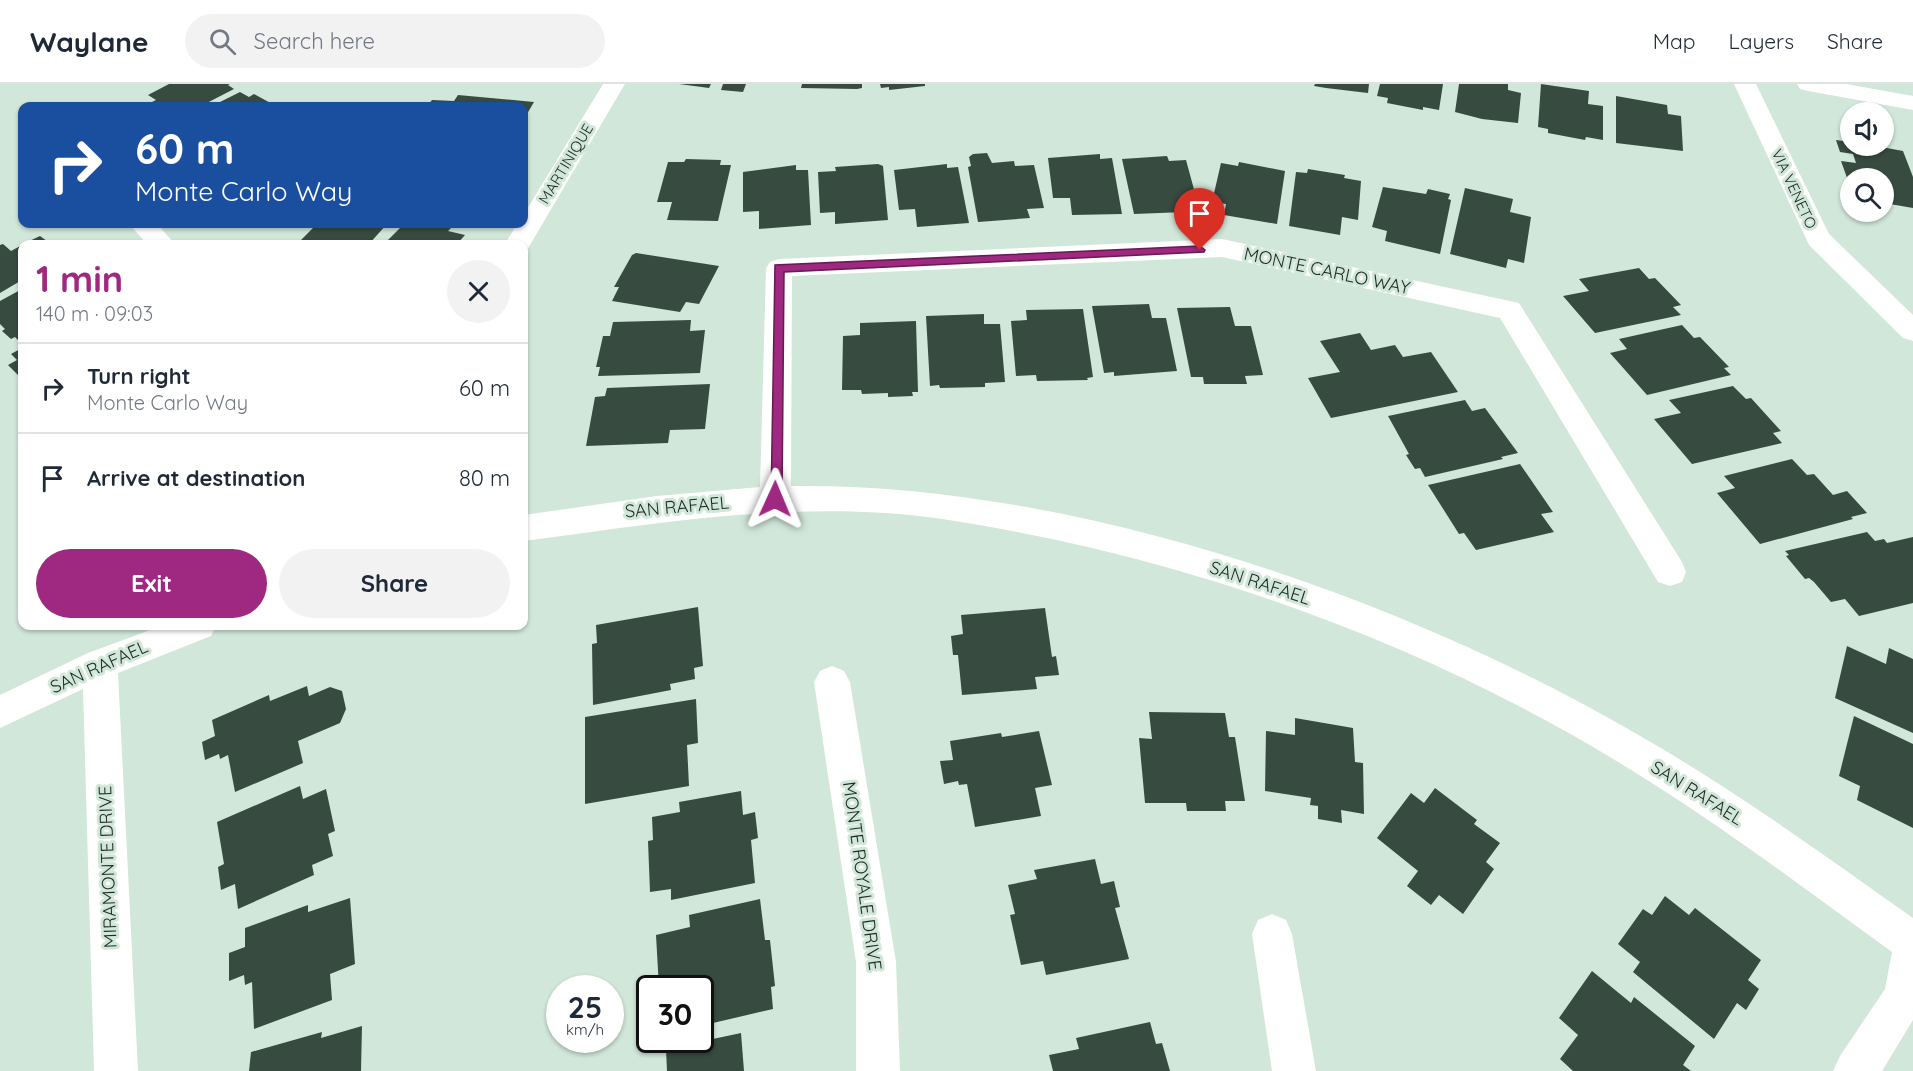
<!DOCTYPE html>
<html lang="en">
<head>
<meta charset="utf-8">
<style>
  :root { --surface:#fff; --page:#f2f2f3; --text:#1f2937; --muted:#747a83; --line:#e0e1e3; --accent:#9f2881 }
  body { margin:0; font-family:Quicksand,sans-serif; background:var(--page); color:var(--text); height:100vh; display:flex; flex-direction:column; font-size:22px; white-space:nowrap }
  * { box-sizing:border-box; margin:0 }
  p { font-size:20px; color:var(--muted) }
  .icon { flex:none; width:33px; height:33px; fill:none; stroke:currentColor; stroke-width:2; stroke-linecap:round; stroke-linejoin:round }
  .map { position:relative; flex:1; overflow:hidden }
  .sheet { position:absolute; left:18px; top:156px; width:510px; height:390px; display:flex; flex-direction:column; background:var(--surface); border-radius:12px; box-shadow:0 2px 4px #0004 }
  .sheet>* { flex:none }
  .guide { position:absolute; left:18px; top:18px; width:510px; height:126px; border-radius:12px; box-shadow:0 2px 4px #0004; background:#1a4fa0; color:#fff; overflow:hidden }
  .buttons { position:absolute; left:1840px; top:18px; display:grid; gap:12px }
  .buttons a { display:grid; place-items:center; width:54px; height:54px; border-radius:50%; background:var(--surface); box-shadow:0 2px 4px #0004; font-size:30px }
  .speed { position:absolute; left:546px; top:891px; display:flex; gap:12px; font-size:30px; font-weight:700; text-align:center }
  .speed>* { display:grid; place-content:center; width:78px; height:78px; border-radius:50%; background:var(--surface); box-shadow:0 2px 4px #0004; line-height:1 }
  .speed small { font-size:15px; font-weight:400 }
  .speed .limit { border:3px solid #111; border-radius:9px; background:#fff; color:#111 }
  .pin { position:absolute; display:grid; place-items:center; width:51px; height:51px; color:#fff; margin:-62px -26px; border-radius:50% 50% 50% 0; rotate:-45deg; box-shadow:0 0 6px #0007 }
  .pin .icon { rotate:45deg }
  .me { position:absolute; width:66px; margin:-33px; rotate:1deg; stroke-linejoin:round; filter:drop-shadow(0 0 4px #0008) }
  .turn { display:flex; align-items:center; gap:21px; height:126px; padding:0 18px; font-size:27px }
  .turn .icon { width:78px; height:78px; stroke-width:2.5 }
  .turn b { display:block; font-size:42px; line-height:51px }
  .round { display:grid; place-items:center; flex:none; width:63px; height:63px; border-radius:32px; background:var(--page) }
  .summary { display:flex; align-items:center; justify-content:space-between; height:102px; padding:0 18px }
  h1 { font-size:36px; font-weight:800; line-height:45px; color:var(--accent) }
  .button { display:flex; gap:12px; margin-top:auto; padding:12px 18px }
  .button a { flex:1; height:69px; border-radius:36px; background:var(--accent); color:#fff; font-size:24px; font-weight:800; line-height:69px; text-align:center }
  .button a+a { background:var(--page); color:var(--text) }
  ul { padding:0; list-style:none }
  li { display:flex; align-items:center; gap:18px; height:90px; padding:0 18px; border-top:2px solid var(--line) }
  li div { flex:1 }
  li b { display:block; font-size:22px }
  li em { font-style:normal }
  header { display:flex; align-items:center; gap:36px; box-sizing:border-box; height:84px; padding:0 30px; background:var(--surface); border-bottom:2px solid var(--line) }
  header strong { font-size:28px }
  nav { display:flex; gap:33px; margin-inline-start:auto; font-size:21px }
  .search { width:420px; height:54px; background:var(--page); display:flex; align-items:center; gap:15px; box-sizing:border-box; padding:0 21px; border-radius:33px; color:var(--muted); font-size:22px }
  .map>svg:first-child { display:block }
</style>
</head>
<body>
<header>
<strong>Waylane</strong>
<div class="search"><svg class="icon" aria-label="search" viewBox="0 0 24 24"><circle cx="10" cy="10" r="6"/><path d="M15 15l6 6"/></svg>Search here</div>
<nav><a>Map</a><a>Layers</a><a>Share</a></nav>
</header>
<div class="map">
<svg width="1913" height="987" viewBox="0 0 1913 987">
  <rect width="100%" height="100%" fill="#d1e7da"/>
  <g fill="#384b41">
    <polygon points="169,0 230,0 228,1 234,5 201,22 144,22 156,16 148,11"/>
    <polygon points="679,0 711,0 709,4"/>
    <polygon points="723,0 746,0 743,8 721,6"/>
    <polygon points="802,0 862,0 862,4 857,5 801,4"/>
    <polygon points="880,0 925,0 925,2 889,6 889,3 881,4"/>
    <polygon points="1315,0 1369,0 1368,9 1326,4 1314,2"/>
    <polygon points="1380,0 1443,0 1439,26 1423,23 1423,26 1387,19 1388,14 1377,12"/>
    <polygon points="1459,0 1508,0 1508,6 1521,9 1518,39 1482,35 1455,28"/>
    <polygon points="1541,0 1589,7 1588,20 1603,22 1603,56 1586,53 1585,56 1548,49 1548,45 1538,43"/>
    <polygon points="240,8 249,13 254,10 276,22 212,22"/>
    <polygon points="458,11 534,18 524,35 524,22 427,22 432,16 454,17"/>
    <polygon points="1616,12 1667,21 1668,30 1681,32 1683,67 1616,59"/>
    <polygon points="1836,56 1851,58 1851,62 1876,62 1903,67 1913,93 1913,124 1884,119 1884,94 1851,94 1851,105 1841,77 1856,79 1853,70 1840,68"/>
    <polygon points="987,69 992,79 1014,77 1015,82 1034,81 1044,124 1027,125 1030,134 978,138 968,83 971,82 969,73 973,70"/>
    <polygon points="1100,70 1100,75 1112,74 1122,130 1072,131 1070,114 1053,114 1048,74"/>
    <polygon points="1167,72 1169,77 1186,76 1198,120 1183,120 1185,128 1134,130 1122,75"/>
    <polygon points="686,75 721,76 720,81 731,81 718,137 667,136 672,118 657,118 668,78 684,78"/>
    <polygon points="1239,78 1285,87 1277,140 1224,131 1226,120 1212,118 1221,79 1238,82"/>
    <polygon points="878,80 883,82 888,136 835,140 835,128 820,129 818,88 836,87 835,83"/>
    <polygon points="947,80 947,84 958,83 969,139 917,143 915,125 899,126 894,86"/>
    <polygon points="796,81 796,86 808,86 811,141 759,145 759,127 743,128 743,88"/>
    <polygon points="1308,85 1345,91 1344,94 1361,97 1358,136 1342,133 1340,151 1289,142 1296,88 1307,89"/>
    <polygon points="1383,103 1426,110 1428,105 1450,110 1448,115 1451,116 1440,170 1385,157 1387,147 1372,143"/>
    <polygon points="1465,104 1513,115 1510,128 1531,133 1524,179 1508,175 1506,184 1450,170"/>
    <polygon points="317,140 387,140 369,160 297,160"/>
    <polygon points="404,140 431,140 451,144 448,147 465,151 457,160 384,160"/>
    <polygon points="40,152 51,160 23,160"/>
    <polygon points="3,160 11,167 22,161 22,196 0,209 0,161"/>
    <polygon points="636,169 719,182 699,220 686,218 680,228 612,217 619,203 614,203 632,171"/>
    <polygon points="1639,184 1649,195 1655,194 1681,221 1673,223 1681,231 1595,249 1563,212 1589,207 1579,195"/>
    <polygon points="22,205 22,256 20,258 15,253 11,255 2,247 5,245 0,240 0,217"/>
    <polygon points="1149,220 1152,234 1166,234 1177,287 1114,292 1114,288 1104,289 1092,222"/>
    <polygon points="1230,223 1235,242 1251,242 1263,291 1245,292 1247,300 1204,300 1203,293 1191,293 1177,224"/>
    <polygon points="1083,225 1093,293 1087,294 1088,296 1037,297 1036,291 1016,292 1011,237 1027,236 1026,226"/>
    <polygon points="984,230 984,240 1000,240 1005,298 985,299 985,303 940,304 939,301 930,302 926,232"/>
    <polygon points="691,236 690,247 705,246 700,289 598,292 600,283 596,283 603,252 610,252 613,238"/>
    <polygon points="916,237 918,308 912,308 913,312 888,313 888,309 862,310 861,306 842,306 843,252 860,251 860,239"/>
    <polygon points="1682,241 1694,254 1700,253 1729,283 1724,284 1731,291 1647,311 1610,269 1627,265 1619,255"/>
    <polygon points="1360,249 1371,266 1395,261 1403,273 1431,268 1458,308 1331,334 1308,294 1340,288 1320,257"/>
    <polygon points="22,264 22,295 8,281 17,276 11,270"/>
    <polygon points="710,300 705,345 670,346 668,359 586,362 595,313 605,312 607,304"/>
    <polygon points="1733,302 1746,315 1751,314 1781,347 1773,349 1782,359 1692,380 1654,335 1681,329 1669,316"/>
    <polygon points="1465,316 1472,327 1485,324 1518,369 1501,373 1503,375 1425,393 1420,384 1415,385 1406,371 1409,370 1388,332"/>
    <polygon points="1792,375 1807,391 1814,390 1833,411 1847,407 1867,429 1851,433 1853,435 1760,460 1717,409 1735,404 1724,392"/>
    <polygon points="1520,380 1553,428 1541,430 1554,448 1476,466 1464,449 1459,450 1428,401"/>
    <polygon points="1867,448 1875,457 1884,455 1887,459 1913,453 1913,519 1859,532 1845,515 1831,518 1814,498 1809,494 1805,495 1786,472 1789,471 1785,467"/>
    <polygon points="698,523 703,582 694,584 695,595 670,600 671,606 593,621 592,560 597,559 596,541"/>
    <polygon points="1045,524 1052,573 1056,572 1059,591 1035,593 1037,605 962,611 958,571 953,571 951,552 963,550 961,531"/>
    <polygon points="1847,562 1886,580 1889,564 1913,575 1913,649 1835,614"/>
    <polygon points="307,602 309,612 330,603 342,607 346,625 340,639 298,657 303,679 235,708 228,671 220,675 219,670 205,676 202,658 215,652 212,636 269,611 270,617"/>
    <polygon points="696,615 698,659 687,661 689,702 585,720 585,633"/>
    <polygon points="1149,628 1225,629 1229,653 1235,653 1245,717 1225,717 1226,727 1187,727 1186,719 1145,719 1139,654 1152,655"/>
    <polygon points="1854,632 1913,660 1913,744 1857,716 1860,702 1839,692"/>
    <polygon points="1295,634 1353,644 1355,678 1363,679 1364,730 1341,726 1342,739 1318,735 1318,722 1310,721 1311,714 1265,707 1266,647 1295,651"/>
    <polygon points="1039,647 1052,701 1035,704 1041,732 975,743 967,700 959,701 958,697 944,700 940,677 953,676 950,657 1001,649 1002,653"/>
    <polygon points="300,702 303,715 326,705 335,747 328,750 333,772 312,781 314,791 238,825 235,800 221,806 218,783 224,780 217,738"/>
    <polygon points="1435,704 1477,736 1474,740 1500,759 1486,778 1494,785 1463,830 1439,811 1431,821 1407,802 1418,787 1377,754 1411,709 1424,719"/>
    <polygon points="741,707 743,731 755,728 758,754 751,756 755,799 671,816 671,805 650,808 648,757 653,756 652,733 680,728 679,718"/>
    <polygon points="1095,775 1101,800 1114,797 1120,823 1115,824 1129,875 1046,891 1043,877 1021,881 1010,831 1015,830 1008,801 1037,795 1034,786"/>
    <polygon points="1665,812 1689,831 1695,824 1761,876 1748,896 1759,905 1746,926 1737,919 1714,955 1633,888 1640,878 1618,860 1643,825 1652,831"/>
    <polygon points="350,814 355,880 330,890 332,916 254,945 252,898 245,901 244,891 229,897 229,869 245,863 245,844 308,821 308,828"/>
    <polygon points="760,815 765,856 770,856 775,902 771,903 773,925 700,942 700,904 659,904 656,851 690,843 689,831"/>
    <polygon points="1592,887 1631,919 1634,913 1695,962 1683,981 1691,987 1573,987 1560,975 1578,951 1559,934"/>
    <polygon points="1150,938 1156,960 1162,959 1170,987 1053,987 1049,971 1079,965 1076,954"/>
    <polygon points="362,942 361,987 249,987 251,968 322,948 321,954"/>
    <polygon points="741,949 744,987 667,987 666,965"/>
  </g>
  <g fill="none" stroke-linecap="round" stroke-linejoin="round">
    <g fill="#fff" fill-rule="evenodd">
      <polygon points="603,0 625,0 527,166 524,167 524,160 505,160 517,140 524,140 524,130"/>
      <polygon points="1734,0 1756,0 1829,150 1913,231 1913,257 1903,254 1809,161"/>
      <polygon points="1797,0 1846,0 1913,12 1913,26 1808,7 1800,5"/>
      <polygon points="129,140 157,140 175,160 147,160"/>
      <path d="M1222 155 1519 219 1682 478 1686 488 1682 498 1670 502 1658 498 1500 234 1222 173 792 192 791 402C1071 398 1402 513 1642 653 1736 707 1824 771 1913 834V936L1882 987H1833L1840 972 1885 905 1892 868C1802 803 1713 735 1618 678 1447 574 1257 500 1061 457 1003 445 945 433 885 429 763 421 644 441 524 457V431L657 412 760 403 766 184 770 178 779 175Z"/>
      <polygon points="161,542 216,542 211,552 118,589 138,987 94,987 83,605 0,644 0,611 88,569"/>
      <polygon points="832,582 844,587 850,598 896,878 900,987 856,987 856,878 814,598 820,587"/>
      <polygon points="1272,830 1286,836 1292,850 1316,987 1272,987 1252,850 1258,836"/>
    </g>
  </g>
  <polygon fill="#9f2881" stroke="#671a54" stroke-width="1.5" points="1200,162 1205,166 1204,168 784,188 782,415 775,420 771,419 775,181"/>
  <g text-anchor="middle" stroke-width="6" stroke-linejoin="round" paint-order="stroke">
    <g font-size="15" fill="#1f2823" stroke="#d1e7da">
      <text transform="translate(566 80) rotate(-59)" y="5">MARTINIQUE</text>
      <text transform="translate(1794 105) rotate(65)" y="5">VIA VENETO</text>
    </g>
    <g font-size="18" fill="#1f2823" stroke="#d1e7da">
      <text transform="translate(1327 187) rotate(12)" y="6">MONTE CARLO WAY</text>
      <text transform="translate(677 423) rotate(-5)" y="6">SAN RAFAEL</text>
      <text transform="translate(1260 499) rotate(18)" y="6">SAN RAFAEL</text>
      <text transform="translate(99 583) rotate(-24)" y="6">SAN RAFAEL</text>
      <text transform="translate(1697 709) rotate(32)" y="6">SAN RAFAEL</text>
      <text transform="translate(108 783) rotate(-92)" y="6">MIRAMONTE DRIVE</text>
      <text transform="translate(862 792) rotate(82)" y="6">MONTE ROYALE DRIVE</text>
    </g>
  </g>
</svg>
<div class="buttons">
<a><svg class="icon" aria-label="sound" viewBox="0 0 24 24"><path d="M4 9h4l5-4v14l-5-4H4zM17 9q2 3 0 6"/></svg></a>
<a><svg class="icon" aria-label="search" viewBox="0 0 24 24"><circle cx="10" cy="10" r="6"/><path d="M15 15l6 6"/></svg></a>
</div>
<div class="speed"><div>25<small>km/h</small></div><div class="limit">30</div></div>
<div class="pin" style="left:1200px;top:166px;background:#d93025"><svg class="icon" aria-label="arrive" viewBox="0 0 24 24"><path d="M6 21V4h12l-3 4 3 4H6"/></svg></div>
<svg class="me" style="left:775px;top:415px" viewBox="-20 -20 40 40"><path d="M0-17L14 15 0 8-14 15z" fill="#9f2881" stroke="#fff" stroke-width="4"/></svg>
<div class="guide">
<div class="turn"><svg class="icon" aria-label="right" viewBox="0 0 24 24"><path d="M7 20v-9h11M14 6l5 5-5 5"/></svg><div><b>60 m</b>Monte Carlo Way</div></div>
</div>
<section class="sheet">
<div class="summary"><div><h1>1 min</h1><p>140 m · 09:03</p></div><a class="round"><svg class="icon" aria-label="close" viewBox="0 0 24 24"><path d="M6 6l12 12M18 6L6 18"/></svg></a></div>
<ul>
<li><svg class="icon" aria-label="right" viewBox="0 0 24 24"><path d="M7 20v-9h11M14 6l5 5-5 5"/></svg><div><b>Turn right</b><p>Monte Carlo Way</p></div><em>60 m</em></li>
<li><svg class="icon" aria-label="arrive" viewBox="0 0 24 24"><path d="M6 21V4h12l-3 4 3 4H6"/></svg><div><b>Arrive at destination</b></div><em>80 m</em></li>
</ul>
<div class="button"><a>Exit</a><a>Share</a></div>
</section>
</div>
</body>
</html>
